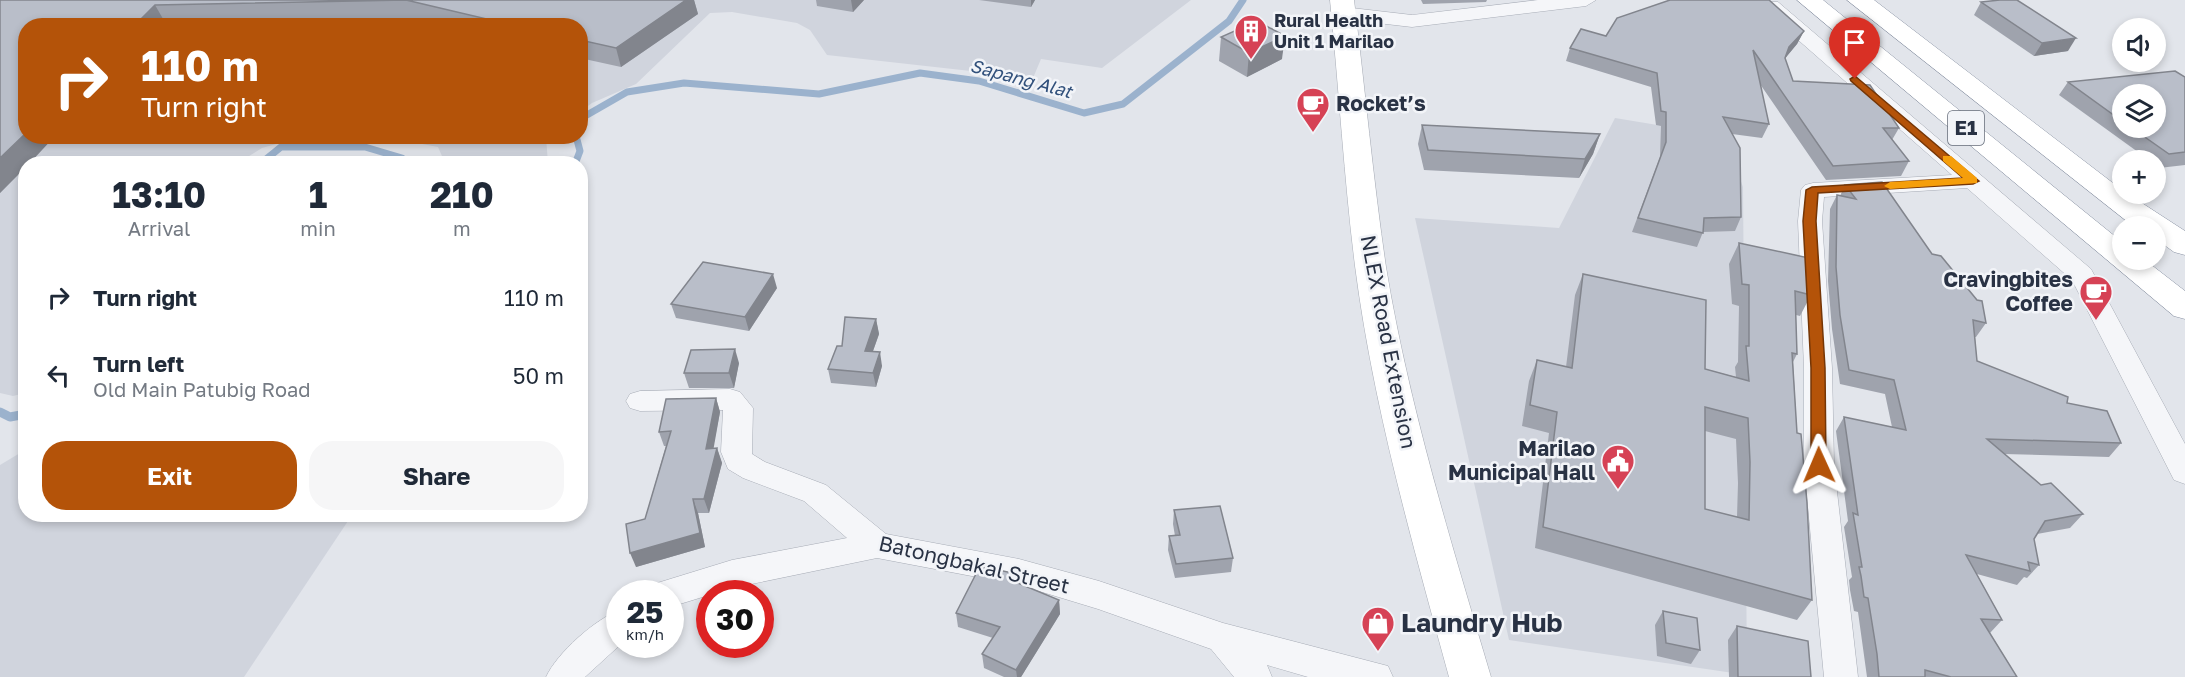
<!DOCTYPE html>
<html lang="en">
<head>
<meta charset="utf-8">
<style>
  :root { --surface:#fff; --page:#f6f6f7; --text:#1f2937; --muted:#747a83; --accent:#b45309 }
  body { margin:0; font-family:"Golos Text",sans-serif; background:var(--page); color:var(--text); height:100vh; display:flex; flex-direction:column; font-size:22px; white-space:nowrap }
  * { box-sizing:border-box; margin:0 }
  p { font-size:20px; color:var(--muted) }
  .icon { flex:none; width:33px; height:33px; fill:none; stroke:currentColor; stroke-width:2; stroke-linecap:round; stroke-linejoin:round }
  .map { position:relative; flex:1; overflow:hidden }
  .panel { position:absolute; left:18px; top:156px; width:570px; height:366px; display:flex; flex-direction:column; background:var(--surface); border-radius:24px; box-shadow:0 3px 9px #0003 }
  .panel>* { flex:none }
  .guide { position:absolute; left:18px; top:18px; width:570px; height:126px; border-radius:24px; box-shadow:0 3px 9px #0003; background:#b45309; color:#fff; overflow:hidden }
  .fabs { position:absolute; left:2112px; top:18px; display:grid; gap:12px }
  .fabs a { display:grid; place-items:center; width:54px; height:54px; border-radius:50%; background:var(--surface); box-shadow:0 3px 9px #0003; font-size:30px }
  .speed { position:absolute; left:606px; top:580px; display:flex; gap:12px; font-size:30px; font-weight:700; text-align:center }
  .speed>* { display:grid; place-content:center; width:78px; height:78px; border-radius:50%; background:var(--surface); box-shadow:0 3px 9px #0003; line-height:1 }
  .speed small { font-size:15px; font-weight:400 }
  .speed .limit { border:9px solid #d22; background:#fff; color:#111 }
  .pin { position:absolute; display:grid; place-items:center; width:51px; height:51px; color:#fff; margin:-62px -26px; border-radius:50% 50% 50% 0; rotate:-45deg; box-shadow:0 0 6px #0007 }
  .pin .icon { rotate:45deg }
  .me { position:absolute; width:66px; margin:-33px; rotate:359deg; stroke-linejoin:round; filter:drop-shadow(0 0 4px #0008) }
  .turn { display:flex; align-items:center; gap:21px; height:126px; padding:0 24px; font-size:27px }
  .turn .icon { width:78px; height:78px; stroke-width:2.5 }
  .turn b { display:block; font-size:42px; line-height:51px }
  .eta { display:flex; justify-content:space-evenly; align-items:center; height:102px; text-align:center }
  .eta b { font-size:36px; font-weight:700; line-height:42px }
  .primary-button { display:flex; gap:12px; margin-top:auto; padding:12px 24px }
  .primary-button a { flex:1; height:69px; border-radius:24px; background:var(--accent); color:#fff; font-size:24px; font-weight:700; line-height:69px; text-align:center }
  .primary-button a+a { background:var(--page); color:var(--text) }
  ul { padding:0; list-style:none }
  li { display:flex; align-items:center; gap:18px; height:78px; padding:0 24px }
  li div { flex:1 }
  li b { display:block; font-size:22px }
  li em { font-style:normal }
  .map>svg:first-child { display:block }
</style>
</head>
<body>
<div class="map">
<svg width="2185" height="677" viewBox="0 0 2185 677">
  <rect width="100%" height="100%" fill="#e2e5eb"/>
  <g fill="#d0d4dd">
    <polygon points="6,0 1191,0 1102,68 1041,59 1033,78 827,55 810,30 797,23 732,12 710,13 636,84 592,103 581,111 580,26 26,26 26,136 301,137 262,148 238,163 26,164 25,393 13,396 0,393 0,5"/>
    <polygon points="1615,118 1724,136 1743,187 1747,675 1509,640 1415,218 1559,228"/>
    <polygon points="385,137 546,137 548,163 445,163 438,147"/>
    <polygon points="291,156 313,157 347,163 280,163"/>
    <polygon points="25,450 26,514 352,515 244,677 0,677 0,465"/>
  </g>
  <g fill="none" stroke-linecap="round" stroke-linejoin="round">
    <g stroke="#9bb2cd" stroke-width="7">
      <polyline points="580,119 627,92 684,83 819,94 920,73 979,81 1084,113 1123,104 1229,21 1243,0"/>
      <polyline points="260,164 281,147 365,147 402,158 401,164"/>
      <polyline points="575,164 580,151 576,136"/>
    </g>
    <polyline stroke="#9bb2cd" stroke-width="9" points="0,412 10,417 26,414"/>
    <defs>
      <g id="street">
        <polygon points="1538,0 1596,0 1586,6 1412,27 1343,19 1333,13 1343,7 1412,15"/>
        <polygon points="1740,0 1778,2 2091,269 2185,444 2185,484 2174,480 2072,280 1967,188 1824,197 1822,221 1832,368 1834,465 1858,677 1824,677 1804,465 1804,368 1798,221 1801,190 1805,185 1813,183 1952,175 1764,10 1743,4"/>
        <polygon points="730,389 740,392 753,408 752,454 765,462 826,485 886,534 1019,559 1099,581 1223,623 1388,666 1393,677 1308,677 1267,665 1272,677 1234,677 1211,649 1098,609 1019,585 877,558 732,588 670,607 670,594 650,594 654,584 732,560 847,538 804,501 743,478 728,469 721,452 723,410 640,411 630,408 626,401 630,394 640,391"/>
        <path d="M620 610V645L585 677H546C557 653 595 619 620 610Z"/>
      </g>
      <path id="secondary" d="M1330 0H1354C1365 89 1373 178 1386 267 1409 406 1451 542 1491 677H1449C1412 542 1373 405 1355 266 1344 178 1339 89 1330 0Z"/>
      <g id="highway">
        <polygon points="1797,0 1823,0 2122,242 2122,260 2145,260 2185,291 2185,319 2174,316"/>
        <polygon points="1847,0 1874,0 2122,190 2122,194 2128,194 2185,231 2185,255 2174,252 2156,239 2156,226 2133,226"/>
      </g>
    </defs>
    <use href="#street" stroke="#a7acb6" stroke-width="1"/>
    <use href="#secondary" stroke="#a7acb6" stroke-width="1"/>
    <use href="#highway" stroke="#8992a3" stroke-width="1"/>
    <use href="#street" fill="#f5f6f9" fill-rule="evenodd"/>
    <use href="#secondary" fill="#fff" fill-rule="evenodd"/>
    <use href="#highway" fill="#fff" fill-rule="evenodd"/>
  </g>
  <g fill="#9fa3ad" fill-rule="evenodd">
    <polygon points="0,0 694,0 698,14 621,67 580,58 580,26 443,26 414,19 166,24 164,26 26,26 26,136 55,136 0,193"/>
    <polygon points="816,0 864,0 853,12 817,6"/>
    <polygon points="979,0 1035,0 1031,7"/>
    <polygon points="1421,0 1487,0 1486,2 1423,4"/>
    <polygon points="1981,2 2068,51 2034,56 1974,15"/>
    <polygon points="1804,31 1797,44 1785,58 1793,81 1899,128 1892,140 1909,161 1901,176 1826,180 1760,84 1769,124 1762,138 1732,134 1741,217 1735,231 1703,232 1697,247 1632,232 1660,157 1661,126 1656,125 1651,87 1566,61 1570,48 1606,36"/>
    <polygon points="1221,37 1282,59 1247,77 1219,61"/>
    <path d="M2185 77V165L2159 168 2156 165V160H2149L2059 95 2068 82ZM2122 94 2156 128H2122Z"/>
    <polygon points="1422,125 1600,134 1593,154 1579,178 1424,170 1418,144"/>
    <polygon points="1845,185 1932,254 1986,323 1976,337 1975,337 1977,361 2067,403 2121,443 2109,457 2004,454 2041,485 2083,514 2070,528 2037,534 2034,539 2039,565 2027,578 2024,577 2017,585 1977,574 2002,620 1990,633 2017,677 1867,677 1858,612 1854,611 1850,590 1849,580 1852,577 1844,527 1848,521 1836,431 1844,417 1892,427 1885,394 1840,384 1832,329 1828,281 1830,209 1837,195 1840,196"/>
    <path d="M1739 243 1811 295 1800 316 1796 315 1797 354 1793 362 1797 433 1812 600 1797 620 1535 548 1549 433 1522 426 1529 381 1537 360 1566 367 1575 295 1583 274 1705 369 1736 377 1735 367 1738 362 1739 306 1732 304 1729 264ZM1705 431 1736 439 1738 483 1737 517 1705 509Z"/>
    <polygon points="777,288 749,331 676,318 671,304"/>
    <polygon points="876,319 879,334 873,351 882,366 876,387 831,383 828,369 842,346"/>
    <polygon points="739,363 734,388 689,388 684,373"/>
    <polygon points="716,398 720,412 713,448 717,448 722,463 709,513 698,513 705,547 636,567 645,519 666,446 664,446 659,432"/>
    <polygon points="1174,510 1233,558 1231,572 1175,578 1168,550 1169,536 1175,536 1173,524"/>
    <polygon points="1023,585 1059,600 1060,614 1021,677 1004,677 984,668 982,654 993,638 958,627 956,613"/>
    <polygon points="1663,611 1700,650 1691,664 1657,656 1655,625"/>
    <polygon points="1737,626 1811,677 1729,677 1728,640"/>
  </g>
  <g fill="#82858d">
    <polygon points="686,0 694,0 698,14 621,67 616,48"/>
    <polygon points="851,0 864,0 853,12"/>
    <polygon points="1031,0 1035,0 1031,7"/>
    <polygon points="155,5 166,24 164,26 134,26"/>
    <polygon points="1804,31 1797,44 1783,61 1789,47"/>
    <polygon points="1285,36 1282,59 1247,77 1249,53"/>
    <polygon points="2076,38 2068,51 2034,56 2042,43"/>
    <polygon points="26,133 26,136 55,136 29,164 26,164 26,167 0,193 0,158"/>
    <polygon points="1600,134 1593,154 1579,178 1585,159"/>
    <polygon points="773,274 777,288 749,331 745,317"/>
    <polygon points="876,319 879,334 868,365 865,351"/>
    <polygon points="735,349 739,363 734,388 729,373"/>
    <polygon points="880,352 882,366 876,387 873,373"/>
    <polygon points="716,398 720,412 711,463 706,449"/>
    <polygon points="717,448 722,463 709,513 704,499"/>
    <polygon points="693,499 698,513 705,547 636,567 630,553"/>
    <polygon points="1022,575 1023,589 1018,583"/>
    <polygon points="1059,600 1060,614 1021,677 1017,677 1016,670"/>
  </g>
  <g fill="#b9bec9" stroke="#82858d" stroke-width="1.5" fill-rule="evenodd">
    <polygon points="0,0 686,0 616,48 580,40 580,26 516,26 406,0 155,5 134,26 26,26 26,133 0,158"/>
    <polygon points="1670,0 1769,0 1804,31 1789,47 1785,58 1793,81 1870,85 1899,128 1883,128 1909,161 1833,166 1753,50 1769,124 1723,117 1740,148 1741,217 1704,218 1703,233 1638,218 1666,142 1666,112 1661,111 1657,73 1570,48 1581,29 1606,36 1617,18"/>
    <polygon points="2000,0 2017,0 2076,38 2042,43 1981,2"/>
    <polygon points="1257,21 1285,36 1249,53 1221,37"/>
    <polygon points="2175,71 2185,77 2185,152 2169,154 2132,128 2156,128 2156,94 2122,94 2122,121 2068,82"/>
    <polygon points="1422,125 1600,134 1585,159 1428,150"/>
    <polygon points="1882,182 1932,254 1941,256 1977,300 1982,301 1986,323 1973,320 1977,361 2068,397 2067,403 2107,411 2121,443 1987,439 2041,485 2051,483 2083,514 2045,521 2034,539 2039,565 2028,562 2030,571 1966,555 2002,620 1981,619 2017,677 1951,677 1925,670 1925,677 1879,677 1877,654 1868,598 1864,597 1861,576 1859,567 1862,567 1853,513 1858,515 1844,417 1906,430 1894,380 1849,370 1840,315 1836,267 1837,195 1856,199 1845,185"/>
    <path d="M1739 243 1809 258 1811 295 1795 291 1797 354 1792 353 1797 433 1801 434 1807 503 1812 600 1543 527 1557 412 1530 405 1537 360 1572 368 1583 274 1706 300 1705 369 1749 381 1746 346H1749V285L1742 284ZM1705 407 1748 418 1750 462 1749 520 1705 509Z"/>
    <polygon points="703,262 773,274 745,317 671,304"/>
    <polygon points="845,317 876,319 865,351 880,352 873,373 828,369 837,346 842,346"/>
    <polygon points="735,349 729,373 684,373 691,350"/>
    <polygon points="716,398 706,449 717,448 704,499 693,499 700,533 630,553 626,524 645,519 671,431 659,432 666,399"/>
    <polygon points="1220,506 1233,558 1176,564 1169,536 1180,535 1174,510"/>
    <polygon points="980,566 1022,575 1018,583 1059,600 1016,670 982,654 1000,627 956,613"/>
    <polygon points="1663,611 1697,618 1700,650 1666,643"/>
    <polygon points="1737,626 1808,641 1811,677 1738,677"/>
  </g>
  <polygon fill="#b45309" stroke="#753606" stroke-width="1.5" points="1855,76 1979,181 1973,184 1818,193 1816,221 1825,368 1826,465 1819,471 1811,465 1811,368 1803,221 1806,190 1812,187 1963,178 1851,81 1850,79"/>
  <polygon fill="#f59e0b" points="1943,156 1951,156 1977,178 1977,183 1890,189 1884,186 1890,182 1963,178 1943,161"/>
  <defs>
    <symbol id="building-pin" viewBox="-11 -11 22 30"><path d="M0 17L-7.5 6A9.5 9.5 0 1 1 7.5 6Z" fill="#d64255" stroke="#f2f4f8"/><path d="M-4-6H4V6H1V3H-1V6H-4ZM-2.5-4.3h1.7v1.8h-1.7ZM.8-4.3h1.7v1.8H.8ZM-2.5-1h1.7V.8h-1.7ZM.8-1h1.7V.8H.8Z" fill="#fff"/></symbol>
    <symbol id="cafe-pin" viewBox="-11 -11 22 30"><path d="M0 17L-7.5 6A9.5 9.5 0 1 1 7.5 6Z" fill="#d64255" stroke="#f2f4f8"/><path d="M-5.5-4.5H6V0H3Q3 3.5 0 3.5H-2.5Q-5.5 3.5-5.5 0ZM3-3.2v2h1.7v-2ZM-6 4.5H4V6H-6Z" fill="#fff"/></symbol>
    <symbol id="civic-pin" viewBox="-11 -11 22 30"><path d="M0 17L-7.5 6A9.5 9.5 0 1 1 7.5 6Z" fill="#d64255" stroke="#f2f4f8"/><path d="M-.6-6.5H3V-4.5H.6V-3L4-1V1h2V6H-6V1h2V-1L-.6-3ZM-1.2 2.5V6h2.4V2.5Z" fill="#fff"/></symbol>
    <symbol id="shop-pin" viewBox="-11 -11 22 30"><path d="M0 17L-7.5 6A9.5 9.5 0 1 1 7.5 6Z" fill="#d64255" stroke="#f2f4f8"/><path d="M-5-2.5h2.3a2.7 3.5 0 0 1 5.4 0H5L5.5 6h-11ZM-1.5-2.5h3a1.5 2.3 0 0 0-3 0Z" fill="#fff"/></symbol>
  </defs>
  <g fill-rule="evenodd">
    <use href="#building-pin" x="1232" y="12" width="38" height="52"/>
    <use href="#cafe-pin" x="1294" y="85" width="38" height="52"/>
    <use href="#cafe-pin" x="2077" y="273" width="38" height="52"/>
    <use href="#civic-pin" x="1599" y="442" width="38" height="52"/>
    <use href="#shop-pin" x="1359" y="604" width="38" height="52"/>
  </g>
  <g text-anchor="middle" stroke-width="5" stroke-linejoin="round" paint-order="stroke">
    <g font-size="18" font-weight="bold" fill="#293244" stroke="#f2f4f8" text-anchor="start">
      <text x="1274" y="27">Rural Health<tspan x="1274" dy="21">Unit 1 Marilao</tspan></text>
    </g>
    <g font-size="18" font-style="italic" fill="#31507b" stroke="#f2f4f8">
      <text transform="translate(1021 79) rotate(15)" y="6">Sapang Alat</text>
    </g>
    <rect fill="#f2f4f8" stroke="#656c7a" stroke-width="1.5" x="1948" y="111" width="36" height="34" rx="4.5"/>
    <g font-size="20" font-weight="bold" fill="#293244">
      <text x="1966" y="135">E1</text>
    </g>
    <g font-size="21" font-weight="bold" fill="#293244" stroke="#f2f4f8" text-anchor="end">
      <text x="1336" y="111" text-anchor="start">Rocket’s</text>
      <text x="2073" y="287">Cravingbites<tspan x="2073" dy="24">Coffee</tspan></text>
      <text x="1595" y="456">Marilao<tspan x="1595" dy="24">Municipal Hall</tspan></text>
    </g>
    <g font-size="21" fill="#293244" stroke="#f2f4f8">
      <text transform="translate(1388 342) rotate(79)" y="7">NLEX Road Extension</text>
      <text transform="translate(974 565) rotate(13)" y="7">Batongbakal Street</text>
    </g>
    <g font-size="26" font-weight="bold" fill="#293244" stroke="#f2f4f8" text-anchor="start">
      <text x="1401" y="632">Laundry Hub</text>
    </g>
  </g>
</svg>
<div class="fabs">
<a><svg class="icon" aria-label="sound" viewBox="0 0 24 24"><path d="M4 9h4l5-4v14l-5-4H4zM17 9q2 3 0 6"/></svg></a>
<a><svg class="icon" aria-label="layers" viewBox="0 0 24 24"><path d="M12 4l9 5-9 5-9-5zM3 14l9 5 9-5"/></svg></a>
<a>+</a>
<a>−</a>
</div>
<div class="speed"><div>25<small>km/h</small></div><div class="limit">30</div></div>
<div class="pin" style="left:1855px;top:79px;background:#d93025"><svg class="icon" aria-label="arrive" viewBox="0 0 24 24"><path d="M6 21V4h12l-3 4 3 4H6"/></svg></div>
<svg class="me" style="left:1819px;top:465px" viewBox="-20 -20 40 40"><path d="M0-17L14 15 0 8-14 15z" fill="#b45309" stroke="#fff" stroke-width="4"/></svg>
<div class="guide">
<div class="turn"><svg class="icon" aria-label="right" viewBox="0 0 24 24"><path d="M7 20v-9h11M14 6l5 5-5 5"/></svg><div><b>110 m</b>Turn right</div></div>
</div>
<section class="panel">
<div class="eta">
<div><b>13:10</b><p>Arrival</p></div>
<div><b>1</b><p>min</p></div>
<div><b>210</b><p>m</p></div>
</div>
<ul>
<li><svg class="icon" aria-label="right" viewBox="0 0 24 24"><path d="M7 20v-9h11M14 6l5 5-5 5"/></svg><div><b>Turn right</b></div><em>110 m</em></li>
<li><svg class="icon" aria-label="left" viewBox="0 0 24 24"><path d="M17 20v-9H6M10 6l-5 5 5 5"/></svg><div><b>Turn left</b><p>Old Main Patubig Road</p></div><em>50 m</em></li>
</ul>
<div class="primary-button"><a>Exit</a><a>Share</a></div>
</section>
</div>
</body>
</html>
